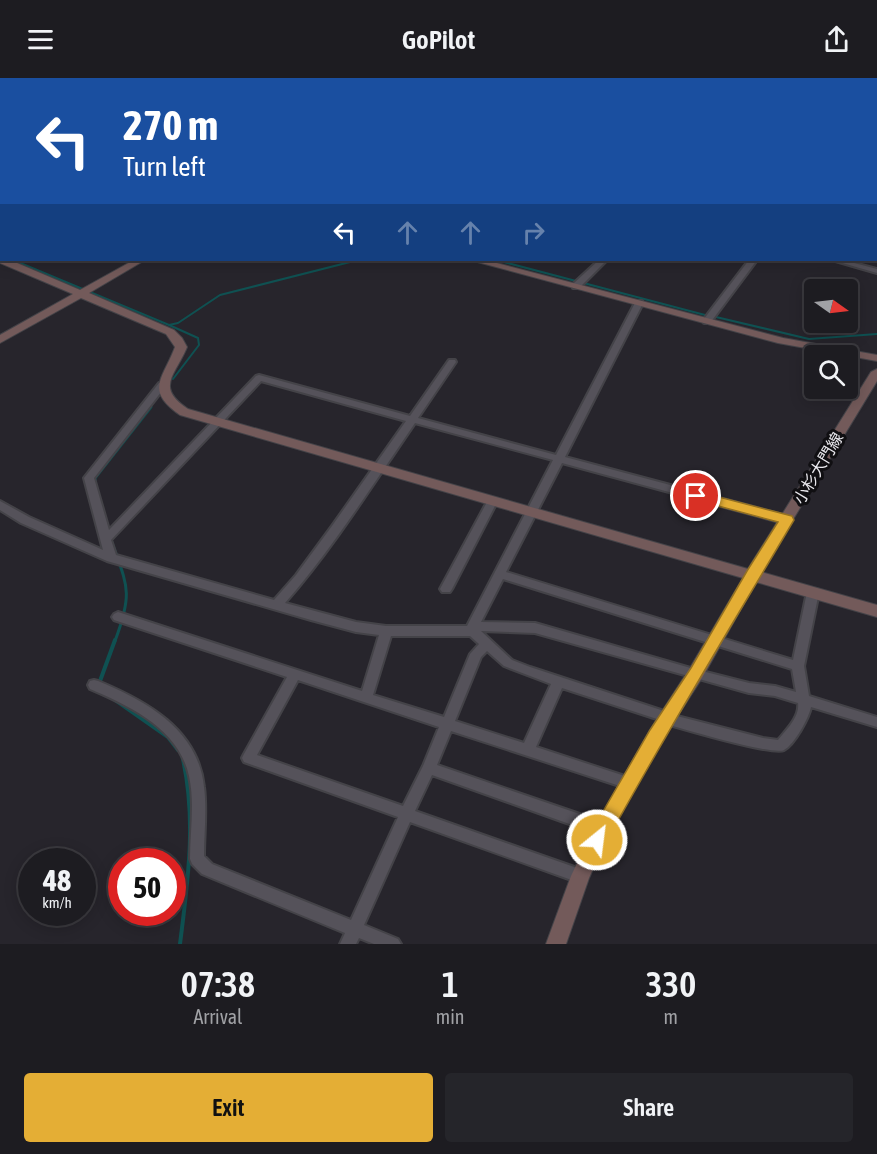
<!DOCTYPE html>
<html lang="en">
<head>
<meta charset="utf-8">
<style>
  :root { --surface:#1d1c21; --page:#25252a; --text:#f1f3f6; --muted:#a0a1a5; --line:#3b3a3f; --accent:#e4ae35 }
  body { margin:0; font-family:"Asap Condensed","Noto Sans JP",sans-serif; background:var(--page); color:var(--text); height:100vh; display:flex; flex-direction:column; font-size:22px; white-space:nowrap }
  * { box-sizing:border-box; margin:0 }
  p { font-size:20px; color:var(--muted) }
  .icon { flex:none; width:33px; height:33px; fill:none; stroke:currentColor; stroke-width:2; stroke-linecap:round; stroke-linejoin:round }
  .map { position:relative; height:866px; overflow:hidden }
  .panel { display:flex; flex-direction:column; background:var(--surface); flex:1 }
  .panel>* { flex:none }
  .top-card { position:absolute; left:0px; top:0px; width:878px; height:183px; box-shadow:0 3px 15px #0003,0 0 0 2px var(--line); background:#1a4fa0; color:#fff; overflow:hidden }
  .needle { width:39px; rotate:104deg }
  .buttons { position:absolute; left:804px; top:201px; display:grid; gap:12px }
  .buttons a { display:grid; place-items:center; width:54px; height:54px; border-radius:6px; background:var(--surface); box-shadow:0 3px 15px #0003,0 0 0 2px var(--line); font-size:30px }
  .speed { position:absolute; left:18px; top:770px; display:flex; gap:12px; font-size:30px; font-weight:700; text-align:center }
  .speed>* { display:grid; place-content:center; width:78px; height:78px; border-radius:50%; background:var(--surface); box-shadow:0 3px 15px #0003,0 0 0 2px var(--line); line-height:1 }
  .speed small { font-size:15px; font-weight:400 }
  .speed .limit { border:9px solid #d22; background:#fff; color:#111 }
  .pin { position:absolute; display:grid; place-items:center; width:51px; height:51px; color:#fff; margin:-26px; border:3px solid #fff; border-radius:50%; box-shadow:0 2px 6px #0007 }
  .me { position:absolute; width:66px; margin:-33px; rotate:29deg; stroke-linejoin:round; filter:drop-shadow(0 0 4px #0008) }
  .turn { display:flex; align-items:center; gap:21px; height:126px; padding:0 24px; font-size:27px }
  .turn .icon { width:78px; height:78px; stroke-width:2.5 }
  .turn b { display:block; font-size:42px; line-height:51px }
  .lanes { display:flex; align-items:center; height:57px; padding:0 24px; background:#0003; justify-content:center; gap:30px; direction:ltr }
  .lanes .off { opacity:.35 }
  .eta { display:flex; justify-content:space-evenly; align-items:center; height:102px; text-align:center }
  .eta b { font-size:36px; font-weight:600; line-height:42px }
  .button { display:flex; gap:12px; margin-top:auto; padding:12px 24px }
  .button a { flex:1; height:69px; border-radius:6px; background:var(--accent); color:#111; font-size:24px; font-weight:600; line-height:69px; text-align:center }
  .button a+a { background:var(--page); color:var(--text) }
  header { display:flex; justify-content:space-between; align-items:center; height:78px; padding:0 24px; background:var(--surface); font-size:27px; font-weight:600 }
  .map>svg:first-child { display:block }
</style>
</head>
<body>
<header><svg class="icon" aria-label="menu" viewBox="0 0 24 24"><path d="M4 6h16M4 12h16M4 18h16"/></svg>GoPilot<svg class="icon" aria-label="share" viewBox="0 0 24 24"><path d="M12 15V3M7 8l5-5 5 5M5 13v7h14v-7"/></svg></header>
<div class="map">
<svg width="877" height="866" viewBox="0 0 877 866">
  <rect width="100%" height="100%" fill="#27252c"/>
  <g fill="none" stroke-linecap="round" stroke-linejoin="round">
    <g stroke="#0f5152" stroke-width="2">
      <polyline points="13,182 169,247 178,245 220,217 358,182"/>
      <polyline points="496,182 705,237"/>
      <polyline points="716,239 809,261 877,256"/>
      <polyline points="169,247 198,260 199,267 173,301"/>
    </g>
    <g stroke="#0f5152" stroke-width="3">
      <polyline points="95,406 95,400 151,329"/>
      <path d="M110 459C127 508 134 512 115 563"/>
    </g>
    <g stroke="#0f5152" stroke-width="4">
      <polyline points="102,606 100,603 115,562"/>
      <polyline points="111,619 168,659 178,672"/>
      <path d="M180 866C188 802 197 740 182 677"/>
    </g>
    <defs>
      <g id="street">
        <polygon points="118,0 125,0 126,2 119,2"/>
        <polygon points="320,0 330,0 317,2"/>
        <polygon points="411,0 421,0 408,2"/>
        <polygon points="512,0 518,0 519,2 513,2"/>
        <polygon points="586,0 592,0 593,2 587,2"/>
        <polygon points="659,0 665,0 666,2 660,2"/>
        <rect x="784" y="0" width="6" height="2"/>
        <rect x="0" y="27" width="2" height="4"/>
        <rect x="0" y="70" width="2" height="4"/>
        <polygon points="876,110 877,110 876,115"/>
        <rect x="0" y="125" width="2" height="4"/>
        <rect x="876" y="135" width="1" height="4"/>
        <polygon points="599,182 607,182 579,210 573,210 573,206"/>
        <polygon points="749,182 757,182 710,245 704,245 704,241"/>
        <polygon points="832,182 843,182 877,191 877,195"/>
        <path d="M636 223H642L643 225 565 379 787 438 792 442 787 446 562 385 506 494 793 582 807 514 809 511H817L819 514 804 588 809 618 877 639V649L811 629C809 640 794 667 784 672 774 678 683 651 666 646L661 645 660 642 562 610 536 669 634 701 636 705 634 709 629 711 451 653 437 687 603 744 608 746 610 751 608 756 603 758 432 697 415 733 580 791 585 793 587 798 585 803 580 805 410 744 364 847 398 861 401 866H374L359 860 356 866H340L345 855 202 796 192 786 190 781C190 754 195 725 189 698 179 651 130 628 90 611L88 607 90 603 94 602 98 603C146 623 198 651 204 709 207 732 204 755 204 778L212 786 351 842 398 739 244 684 242 680 244 676 287 599 114 542 112 539 114 536 118 534 362 613 379 557 356 554 311 542 107 483 21 445 0 432V423L29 439 103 472 84 400 159 305H165L167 307 165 309 94 400 109 452 256 298 259 297 410 338 449 282H455L456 284 418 340 556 377ZM261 303 406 343 332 448 296 497 274 522 116 477 111 462ZM415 345 553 382 467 548H386L356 544 285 525C333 470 373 406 415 345ZM503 501 792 591 796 614 775 608 749 605 694 591 535 545 481 544ZM481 553 535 555 749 615 775 618 798 625C800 639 786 652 778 662L763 660 673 637 667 634 530 589 512 582ZM391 558H470L479 566 470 576 444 639 373 617ZM487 573 504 588 551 606 524 665 455 643 481 579ZM298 602 439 649 423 688 403 728 257 677Z"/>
        <polygon points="492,420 497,424 452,511 450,514 442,514 440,511 487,424"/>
      </g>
      <g id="secondary">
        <polygon points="127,0 135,0 127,2"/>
        <polygon points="667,0 726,0 665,2"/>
        <polygon points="727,0 753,0 755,2 728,2"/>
        <polygon points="856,0 873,2 857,2"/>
        <path d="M0 178 2 182H10L80 212 134 182H145L89 215 174 252 182 260 187 269C175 298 155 309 188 331L748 491 871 294 877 291V303L761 494 877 527V539L756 504 702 600 662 662 603 768 589 800 566 866H546L571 798 591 756 650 652 690 590 743 500 180 337C144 312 163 301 175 269L166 256 81 220 0 265V257L73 216 0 185Z"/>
        <polygon points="470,182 485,182 783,260 877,277 877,283 778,265"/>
      </g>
      <g id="primary">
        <rect x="876" y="31" width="1" height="6"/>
        <rect x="0" y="147" width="2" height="6"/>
      </g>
    </defs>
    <use href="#street" stroke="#444348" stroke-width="4"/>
    <use href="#secondary" stroke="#444348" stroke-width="2"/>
    <use href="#primary" stroke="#444348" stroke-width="4"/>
    <use href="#street" fill="#55525a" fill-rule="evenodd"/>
    <use href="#secondary" fill="#735a5a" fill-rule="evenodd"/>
    <use href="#primary" fill="#91625a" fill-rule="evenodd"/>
  </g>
  <path fill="#e4ae35" stroke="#947122" stroke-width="1.5" d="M696 413 792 438 794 442C730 550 664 658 604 768L597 771 590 768 588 762 590 756 650 652 691 590 747 493 778 444 692 421 690 418 692 415Z"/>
  <g text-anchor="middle" stroke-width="6" stroke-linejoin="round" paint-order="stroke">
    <g font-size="16" fill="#eae9ee" stroke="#100f12">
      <text transform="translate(818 390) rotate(-59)" y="6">小杉大門線</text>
    </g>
  </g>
</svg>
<div class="buttons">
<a><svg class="needle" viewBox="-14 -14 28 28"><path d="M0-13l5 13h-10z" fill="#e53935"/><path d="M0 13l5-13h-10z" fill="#a0a1a5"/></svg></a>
<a><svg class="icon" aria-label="search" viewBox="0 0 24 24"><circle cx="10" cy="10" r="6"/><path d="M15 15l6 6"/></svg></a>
</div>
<div class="speed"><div>48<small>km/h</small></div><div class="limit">50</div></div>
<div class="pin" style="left:696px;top:418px;background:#d93025"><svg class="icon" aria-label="arrive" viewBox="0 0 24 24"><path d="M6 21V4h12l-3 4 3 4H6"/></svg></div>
<svg class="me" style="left:597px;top:762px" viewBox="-20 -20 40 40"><circle r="17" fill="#e4ae35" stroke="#fff" stroke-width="3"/><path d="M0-11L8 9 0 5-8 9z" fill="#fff"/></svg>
<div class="top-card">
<div class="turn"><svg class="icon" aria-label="left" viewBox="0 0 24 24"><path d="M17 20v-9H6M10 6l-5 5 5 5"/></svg><div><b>270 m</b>Turn left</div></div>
<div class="lanes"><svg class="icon" aria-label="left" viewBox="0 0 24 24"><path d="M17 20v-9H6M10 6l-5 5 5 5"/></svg><svg class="icon off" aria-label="ahead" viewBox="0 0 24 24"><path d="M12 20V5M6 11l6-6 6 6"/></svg><svg class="icon off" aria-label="ahead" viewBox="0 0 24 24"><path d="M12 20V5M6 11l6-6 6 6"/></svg><svg class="icon off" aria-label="right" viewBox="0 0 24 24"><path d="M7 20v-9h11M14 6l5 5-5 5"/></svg></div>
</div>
</div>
<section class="panel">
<div class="eta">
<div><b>07:38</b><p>Arrival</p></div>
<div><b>1</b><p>min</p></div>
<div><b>330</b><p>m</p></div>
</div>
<div class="button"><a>Exit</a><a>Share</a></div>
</section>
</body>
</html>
